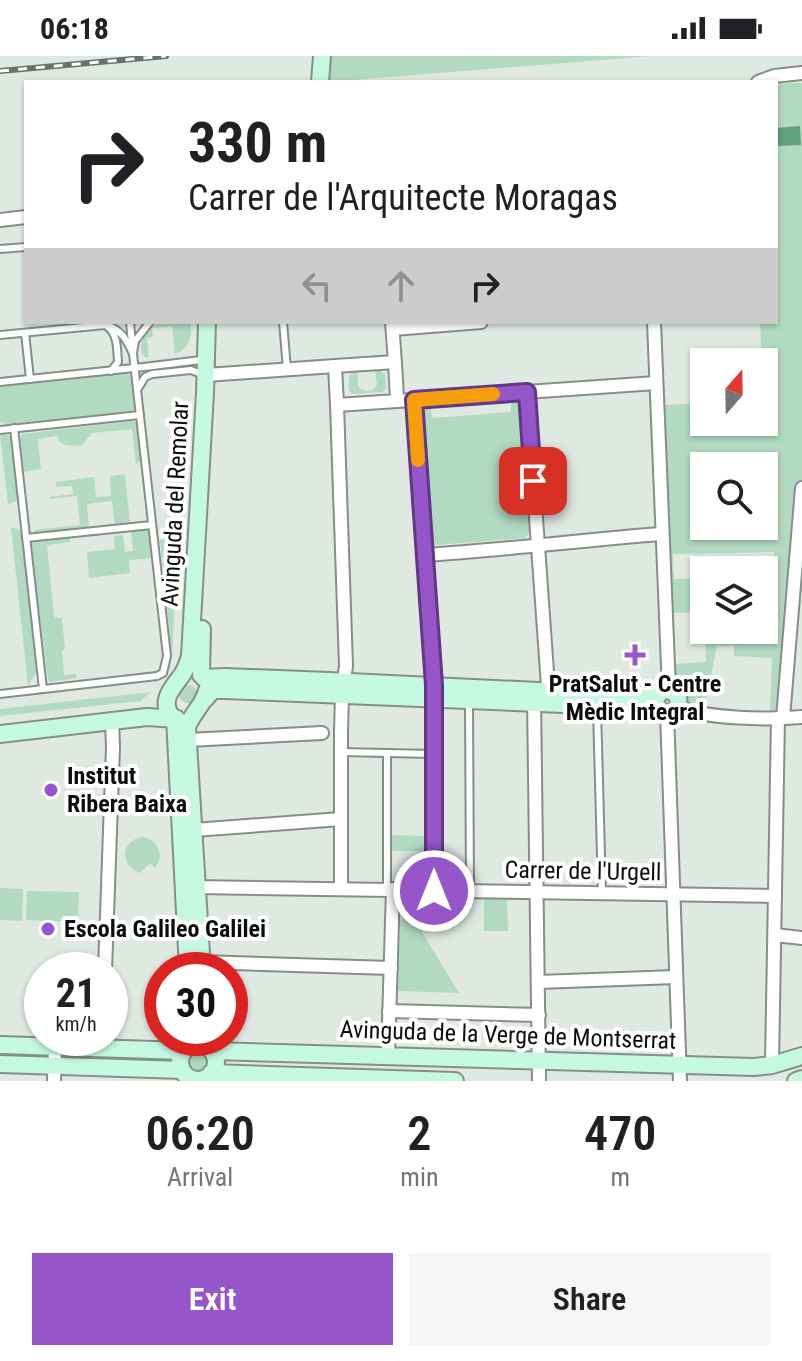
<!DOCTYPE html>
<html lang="en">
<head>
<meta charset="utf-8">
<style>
  :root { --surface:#fff; --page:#f6f6f6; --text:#202124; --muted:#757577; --accent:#9755ca }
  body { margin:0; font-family:"Roboto Condensed",sans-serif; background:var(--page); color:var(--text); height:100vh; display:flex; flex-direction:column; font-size:30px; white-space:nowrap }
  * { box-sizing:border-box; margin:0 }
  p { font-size:26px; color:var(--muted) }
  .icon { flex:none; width:44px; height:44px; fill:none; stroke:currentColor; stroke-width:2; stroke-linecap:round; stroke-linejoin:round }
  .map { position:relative; height:1025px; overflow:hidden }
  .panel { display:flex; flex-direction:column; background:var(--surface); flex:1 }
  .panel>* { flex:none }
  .banner { position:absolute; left:24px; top:24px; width:754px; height:244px; border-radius:0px; box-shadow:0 2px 6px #0004; background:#fff; color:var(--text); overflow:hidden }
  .needle { width:52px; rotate:20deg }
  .fabs { position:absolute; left:690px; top:292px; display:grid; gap:16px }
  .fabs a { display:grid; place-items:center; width:88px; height:88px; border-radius:0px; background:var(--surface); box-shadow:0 2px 6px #0004; font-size:40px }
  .speed { position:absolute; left:24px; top:896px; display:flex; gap:16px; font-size:40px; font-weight:700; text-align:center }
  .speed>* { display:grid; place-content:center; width:104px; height:104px; border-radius:50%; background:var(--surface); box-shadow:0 2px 6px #0004; line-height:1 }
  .speed small { font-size:20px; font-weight:400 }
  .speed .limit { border:12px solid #d22; background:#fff; color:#111 }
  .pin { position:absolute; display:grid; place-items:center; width:68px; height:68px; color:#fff; margin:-34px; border-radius:16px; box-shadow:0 4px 12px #0006 }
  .me { position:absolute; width:88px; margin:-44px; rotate:0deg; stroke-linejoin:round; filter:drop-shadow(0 0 6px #0008) }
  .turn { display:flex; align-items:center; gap:28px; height:168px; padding:0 32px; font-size:36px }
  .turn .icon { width:104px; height:104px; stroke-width:2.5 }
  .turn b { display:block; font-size:56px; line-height:68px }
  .lanes { display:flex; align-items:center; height:76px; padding:0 32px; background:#0003; justify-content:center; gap:40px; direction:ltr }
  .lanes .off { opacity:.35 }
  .eta { display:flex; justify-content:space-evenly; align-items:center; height:136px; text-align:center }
  .eta b { font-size:48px; font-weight:600; line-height:56px }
  .action { display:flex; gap:16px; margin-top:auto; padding:16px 32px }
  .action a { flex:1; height:92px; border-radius:0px; background:var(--accent); color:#fff; font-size:32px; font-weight:600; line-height:92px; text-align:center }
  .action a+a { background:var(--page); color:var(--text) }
  .status { display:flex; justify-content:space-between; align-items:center; height:56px; padding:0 40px; background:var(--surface); direction:ltr }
  .status svg { height:22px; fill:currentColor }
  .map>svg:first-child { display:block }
</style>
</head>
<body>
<div class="status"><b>06:18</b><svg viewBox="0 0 49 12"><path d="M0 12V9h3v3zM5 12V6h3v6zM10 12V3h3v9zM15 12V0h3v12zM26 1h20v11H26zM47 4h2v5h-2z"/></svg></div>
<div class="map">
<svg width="802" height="1025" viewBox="0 0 802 1025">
  <rect width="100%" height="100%" fill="#dfe9e2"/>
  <g fill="#b2d9c1" fill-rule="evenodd">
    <polygon points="328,0 651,0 327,26"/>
    <path d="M790 27H802V521L799 520 786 657H770L772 602 734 600V590H717L706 644 705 656C687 653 690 645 681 633 672 620 673 626 672 608L706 606 705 574H764V522L775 521 774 496 673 498 674 523 704 522V558L703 556 672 557 663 349 704 347V366H764V306H762L760 266H776V29ZM704 410H764V470H704Z"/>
    <path d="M158 266H191C191 281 191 292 175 298L172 270 152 272 153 281 147 282 149 301H144C135 286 148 277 158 266Z"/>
    <path d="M375 315H381L385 318 386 332 383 336 353 338 349 335V320L352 317H358V330C364 337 372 337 377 329Z"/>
    <polygon points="124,317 131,319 132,323 135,351 133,356 7,368 0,366 0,331"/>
    <polygon points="511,341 517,343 522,349 532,474 525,482 436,489 428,482 421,353 430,347 432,362 511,356"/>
    <path d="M132 365 137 367 138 370 141 403 136 409 132 373 92 377 81 390C70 389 61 392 57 380L38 383 41 413 24 416 20 382 22 378Z"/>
    <polygon points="0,379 7,379 11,381 12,385 18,441 16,445 8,448"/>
    <polygon points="125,418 130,467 115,469 112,445 87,448 89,472 34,478 34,474 80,469 77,440 50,443 50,441 73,438 72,430 56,431 56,426 94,421 96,441 111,440 110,420"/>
    <polygon points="11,472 15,472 22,476 37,615 28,630"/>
    <polygon points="147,472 150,475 152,502 129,504 130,517 89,522 87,496 115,493 114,480 123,479 125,496 133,495 131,474"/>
    <polygon points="70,482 70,486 47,489 54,561 62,562 65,593 62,594 64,619 76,618 77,622 50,626 48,623 30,486"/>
    <polygon points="178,483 172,600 160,484"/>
    <circle cx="188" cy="638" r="9"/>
    <polygon points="151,636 140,645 0,660 0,653"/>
    <polygon points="390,779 427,780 427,795 390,795"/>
    <path d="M143 781C159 785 165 799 155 812L150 807 140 817C119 809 120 784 143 781Z"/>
    <polygon points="0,832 23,833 22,865 0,864"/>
    <polygon points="27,835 79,836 78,866 26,864"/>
    <polygon points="401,841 459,937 398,935 400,864 402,864 403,858 400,857"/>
    <polygon points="484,843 507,843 508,875 484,875"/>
    <circle cx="197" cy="1005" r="10"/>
  </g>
  <polygon fill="#61a07c" points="800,70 801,89 776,90 776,72"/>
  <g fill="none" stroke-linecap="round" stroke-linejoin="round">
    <defs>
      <g id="lane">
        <polyline points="0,193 26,191"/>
        <polyline points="130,266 132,288"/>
        <polyline points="283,266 287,313"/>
        <path d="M108 271C118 279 117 294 118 306L111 315"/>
        <polyline points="25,277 30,323"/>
        <path d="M0 279 105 269C121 273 127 284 133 298L167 600 163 617 157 620 0 638"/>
        <polyline points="133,297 135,285 150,266"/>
        <polyline points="152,310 201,304 204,301"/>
        <polyline points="0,326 153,310"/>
        <polyline points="139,331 145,321 152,318 191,314 199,317 202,321"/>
        <polyline points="14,372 43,633"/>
        <polyline points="0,374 140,359"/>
        <polyline points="26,482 152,469"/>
        <polyline points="469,647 470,836"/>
        <polyline points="597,652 602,837"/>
        <polyline points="340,696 433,698"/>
        <polyline points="387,833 387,697"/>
      </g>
      <g id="street">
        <polyline points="758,26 774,20 802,17"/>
        <polyline points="0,164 26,161"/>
        <path d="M392 266C394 292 396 319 397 345L337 349 335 310 395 306"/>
        <polyline points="654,266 669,634"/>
        <polyline points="393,273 481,266"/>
        <polyline points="206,319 335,310"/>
        <polyline points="527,336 549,644"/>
        <polyline points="414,344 434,629 434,835"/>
        <polyline points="397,345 656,327"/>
        <polyline points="337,349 346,610 342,638 341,676 341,832"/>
        <path d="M425 499C504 494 582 484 661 478"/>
        <polyline points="534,641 539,1025"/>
        <path d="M678 651C707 663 770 664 802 661"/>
        <polyline points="667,657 680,1025"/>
        <polyline points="783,662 802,432"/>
        <polyline points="188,684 322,677"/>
        <polyline points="194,774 341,763"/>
        <polyline points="193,828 197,831 775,840"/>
        <polyline points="775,879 802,882"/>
        <polyline points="201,906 391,912"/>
        <polyline points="105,914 113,691 112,665"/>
        <polyline points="538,926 676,921"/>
        <polyline points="389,955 539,959"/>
        <polyline points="388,1000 393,833"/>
        <polyline points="772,1009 778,662"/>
        <polyline points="54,1025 55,990"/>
      </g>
      <g id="secondary">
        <polyline points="320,26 322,0"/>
        <polyline points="201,619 202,573"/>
        <polyline points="204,622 225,621 329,625 643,640 659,637"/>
        <path d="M205 643 213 634H224L637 651C652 652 683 669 678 640L670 634H663L656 641 655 648 662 656"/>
        <path d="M172 661C159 646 172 632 182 619 186 613 188 607 190 600L205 337 207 266"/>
        <polyline points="175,662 188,914"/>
        <polyline points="0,678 147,661 177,663"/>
        <path d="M202 914 187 671C192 657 204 649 207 634"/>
        <circle cx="198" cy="1006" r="18"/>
        <polyline points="0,989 184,995"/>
        <polyline points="212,995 754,1011 772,1009 802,1000"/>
        <polyline points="0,1008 182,1014"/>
        <polyline points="211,1017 455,1025"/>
        <polyline points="796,1025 802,1023"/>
      </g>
    </defs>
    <use href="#lane" stroke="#858e88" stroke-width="10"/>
    <use href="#street" stroke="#858e88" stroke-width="16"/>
    <use href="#secondary" stroke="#858e88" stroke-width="20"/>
    <use href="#lane" stroke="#fff" stroke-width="6"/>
    <use href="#street" stroke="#fff" stroke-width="12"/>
    <use href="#secondary" stroke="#c5f8e0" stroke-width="16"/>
    <defs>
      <polyline id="rail" points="0,15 166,0"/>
    </defs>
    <use href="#rail" stroke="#6b716d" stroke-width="6"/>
    <use href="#rail" stroke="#fff" stroke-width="3" stroke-dasharray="9" stroke-linecap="butt"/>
  </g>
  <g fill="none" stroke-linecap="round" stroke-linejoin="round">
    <defs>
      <polyline id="route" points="434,835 434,629 414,344 527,336 533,425"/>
    </defs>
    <use href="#route" stroke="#623783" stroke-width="20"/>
    <use href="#route" stroke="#9755ca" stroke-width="14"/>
    <polyline stroke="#f59e0b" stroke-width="14" points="418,404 414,344 493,338"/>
  </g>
  <g fill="#9755ca" stroke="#fff" stroke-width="3">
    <path d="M631 587h8v8h8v8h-8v8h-8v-8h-8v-8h8z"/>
    <circle cx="51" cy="734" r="8"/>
    <circle cx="48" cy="873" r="8"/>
  </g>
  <g text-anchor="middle" stroke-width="8" stroke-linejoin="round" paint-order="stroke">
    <g font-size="24" fill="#0a0d0b" stroke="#fff">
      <text transform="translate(175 448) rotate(-87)" y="8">Avinguda del Remolar</text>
      <text transform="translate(583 815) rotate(1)" y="8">Carrer de l'Urgell</text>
      <text transform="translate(508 979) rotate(2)" y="8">Avinguda de la Verge de Montserrat</text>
    </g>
    <g font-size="24" font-weight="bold" fill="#0a0d0b" stroke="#fff" text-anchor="start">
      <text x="635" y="636" text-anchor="middle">PratSalut - Centre<tspan x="635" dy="28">Mèdic Integral</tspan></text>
      <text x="67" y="728">Institut<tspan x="67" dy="28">Ribera Baixa</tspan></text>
      <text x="64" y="881">Escola Galileo Galilei</text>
    </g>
  </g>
</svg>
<div class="fabs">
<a><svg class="needle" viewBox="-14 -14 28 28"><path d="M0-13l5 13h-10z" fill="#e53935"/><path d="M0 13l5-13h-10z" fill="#757577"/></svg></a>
<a><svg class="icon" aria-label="search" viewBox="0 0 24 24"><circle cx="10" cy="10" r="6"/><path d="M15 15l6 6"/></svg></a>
<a><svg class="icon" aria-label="layers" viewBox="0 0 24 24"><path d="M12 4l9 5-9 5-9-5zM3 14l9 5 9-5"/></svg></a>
</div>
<div class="speed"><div>21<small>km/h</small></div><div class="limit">30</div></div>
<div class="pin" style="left:533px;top:425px;background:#d93025"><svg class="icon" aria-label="arrive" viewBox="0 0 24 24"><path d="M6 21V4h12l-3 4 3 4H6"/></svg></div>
<svg class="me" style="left:434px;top:835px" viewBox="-20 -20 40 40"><circle r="17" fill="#9755ca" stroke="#fff" stroke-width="3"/><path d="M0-11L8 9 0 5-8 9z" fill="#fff"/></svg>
<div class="banner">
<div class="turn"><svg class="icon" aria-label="right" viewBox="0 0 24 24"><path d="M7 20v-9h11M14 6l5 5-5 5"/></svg><div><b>330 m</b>Carrer de l'Arquitecte Moragas</div></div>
<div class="lanes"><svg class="icon off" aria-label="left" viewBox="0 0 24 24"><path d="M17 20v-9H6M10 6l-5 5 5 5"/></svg><svg class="icon off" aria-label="ahead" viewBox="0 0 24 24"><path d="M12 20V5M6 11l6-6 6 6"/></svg><svg class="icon" aria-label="right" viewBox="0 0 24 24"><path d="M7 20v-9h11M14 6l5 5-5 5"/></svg></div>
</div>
</div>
<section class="panel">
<div class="eta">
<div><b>06:20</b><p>Arrival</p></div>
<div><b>2</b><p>min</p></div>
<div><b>470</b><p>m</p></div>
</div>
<div class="action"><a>Exit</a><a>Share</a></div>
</section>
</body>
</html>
